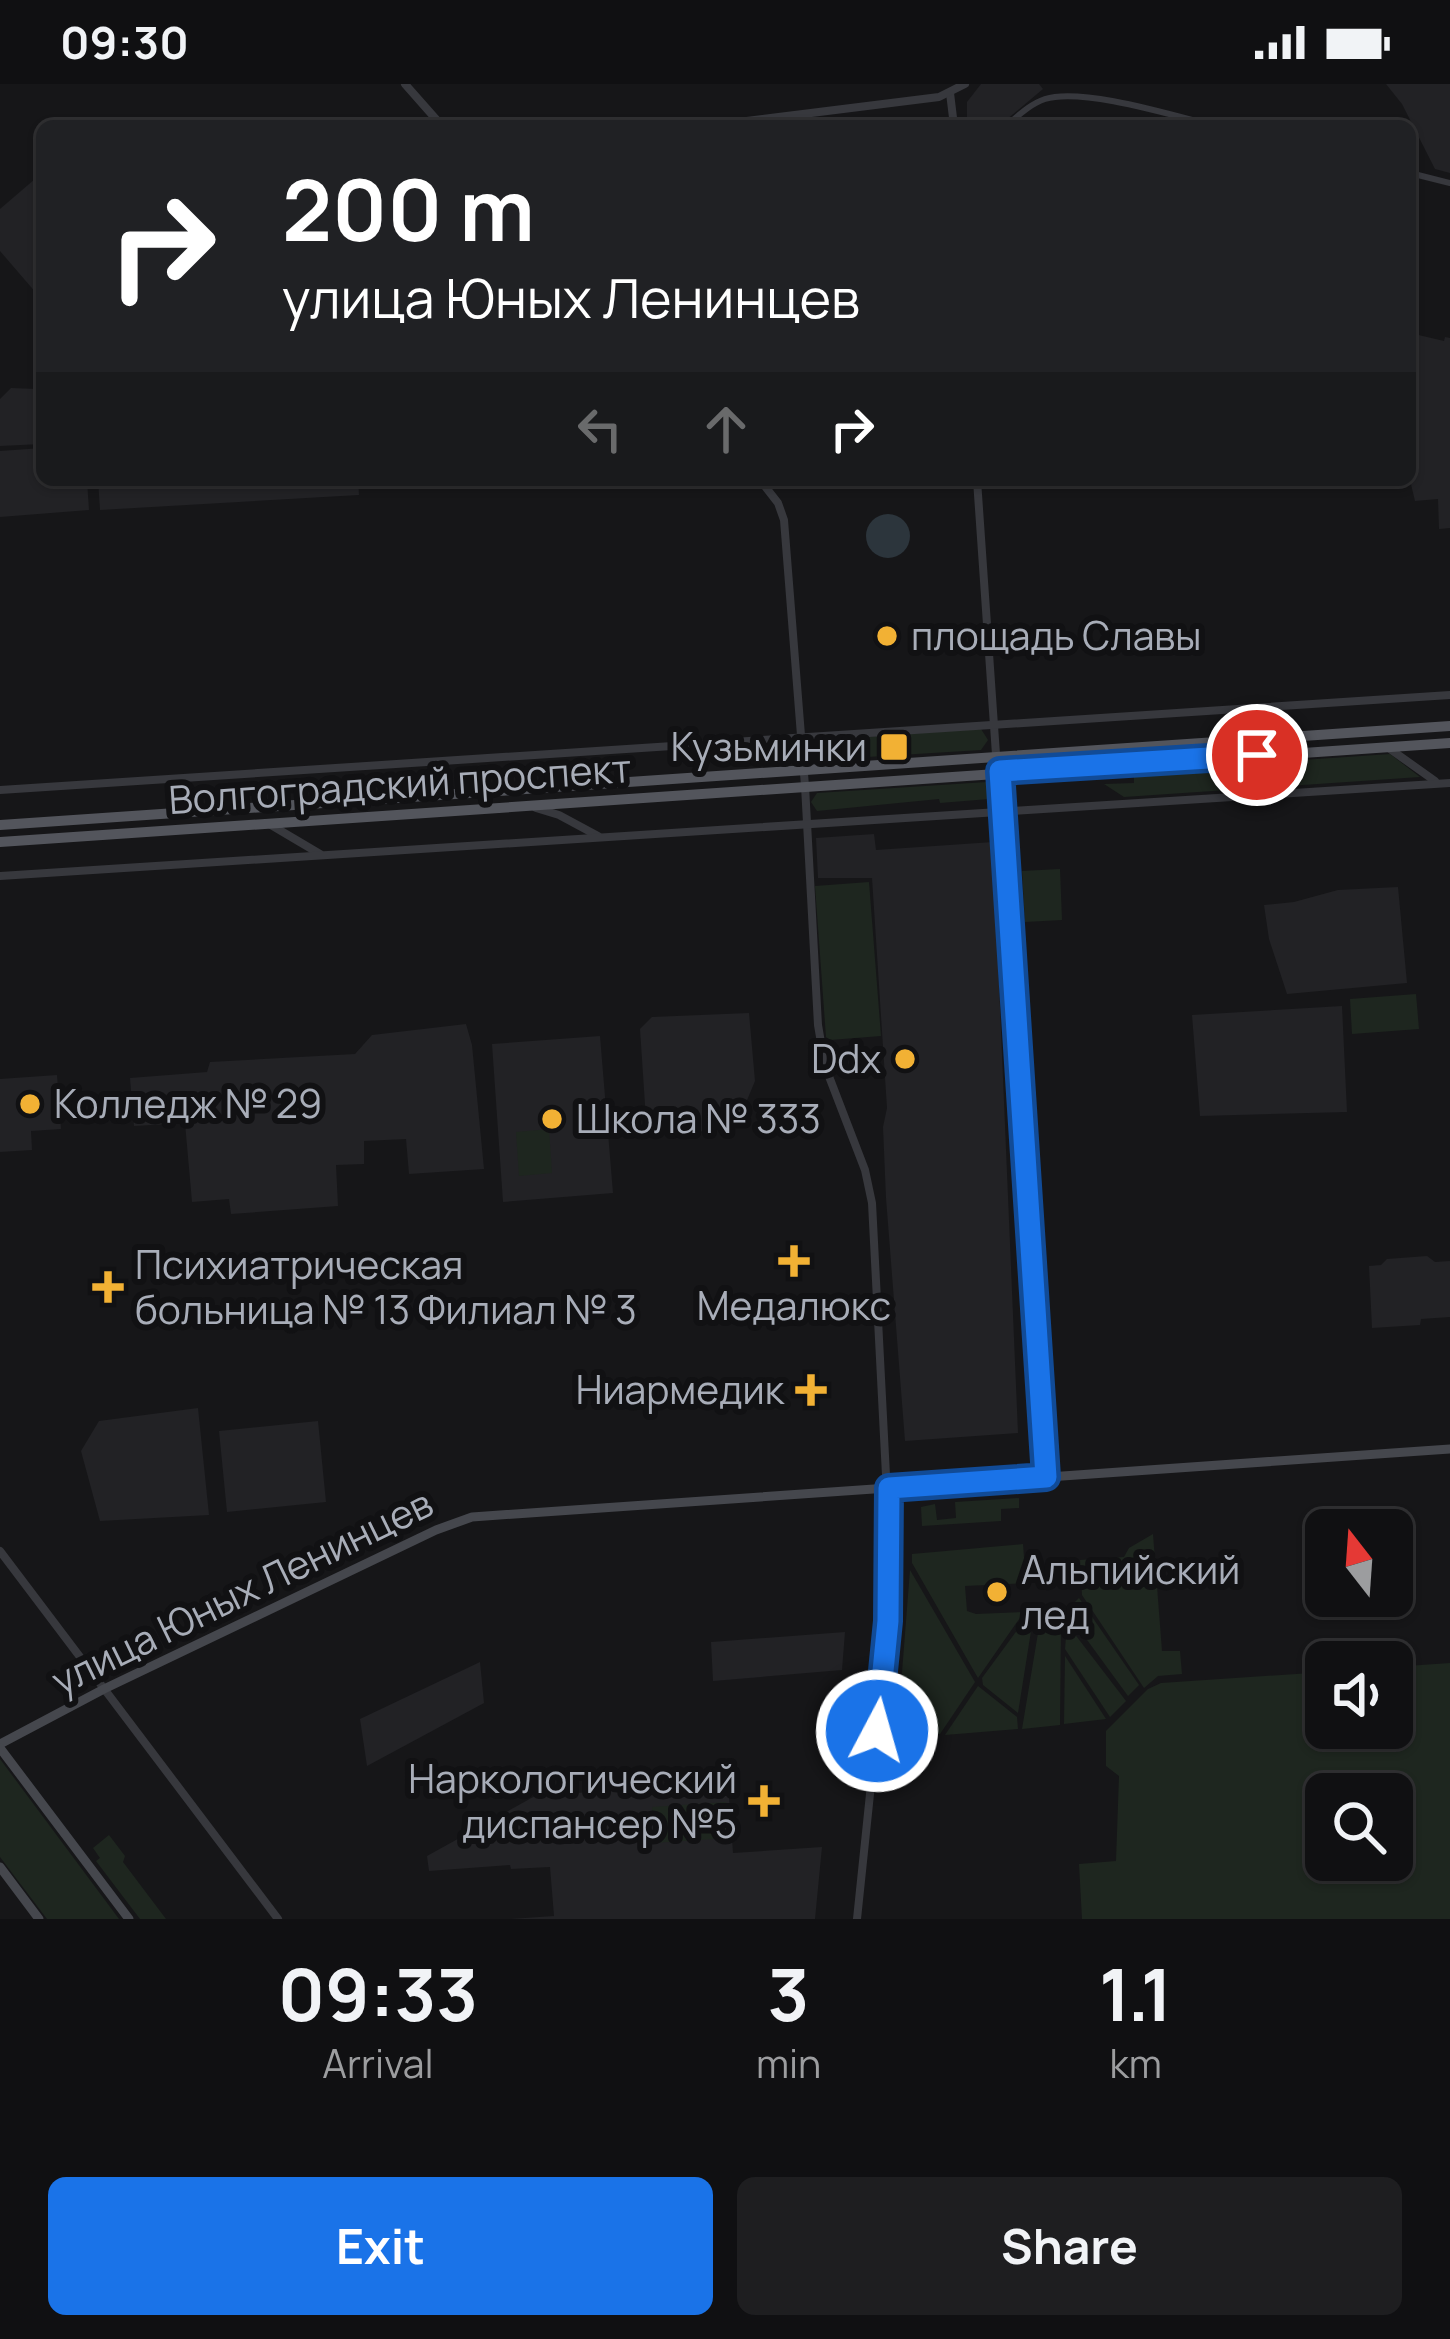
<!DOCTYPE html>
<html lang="en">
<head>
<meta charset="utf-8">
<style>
  :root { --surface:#101012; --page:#1e1e20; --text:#f1f3f6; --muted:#9c9d9f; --line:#303032; --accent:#1a73e8 }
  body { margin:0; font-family:Manrope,sans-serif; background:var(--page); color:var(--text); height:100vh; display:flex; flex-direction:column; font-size:45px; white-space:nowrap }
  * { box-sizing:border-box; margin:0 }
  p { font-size:39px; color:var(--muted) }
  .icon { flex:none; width:66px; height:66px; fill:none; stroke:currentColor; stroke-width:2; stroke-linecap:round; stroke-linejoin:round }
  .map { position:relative; height:1835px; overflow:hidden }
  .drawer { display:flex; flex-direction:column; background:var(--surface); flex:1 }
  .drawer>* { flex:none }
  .hud { position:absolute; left:36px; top:36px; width:1380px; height:366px; border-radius:18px; box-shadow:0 3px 9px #0004,0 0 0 3px var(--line); background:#202124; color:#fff; overflow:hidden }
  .needle { width:78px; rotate:343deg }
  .buttons { position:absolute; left:1305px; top:1425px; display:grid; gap:24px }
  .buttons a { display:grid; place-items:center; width:108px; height:108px; border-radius:18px; background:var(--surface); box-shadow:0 3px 9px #0004,0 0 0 3px var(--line); font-size:60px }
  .pin { position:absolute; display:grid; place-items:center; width:102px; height:102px; color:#fff; margin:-51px; border:6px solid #fff; border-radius:50%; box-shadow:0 3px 12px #0007 }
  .me { position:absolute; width:132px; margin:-66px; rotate:6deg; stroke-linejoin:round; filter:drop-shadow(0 0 9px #0008) }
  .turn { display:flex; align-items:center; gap:42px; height:252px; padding:0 48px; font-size:54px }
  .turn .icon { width:156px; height:156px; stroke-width:2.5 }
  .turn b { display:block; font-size:84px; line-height:102px }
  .lanes { display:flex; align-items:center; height:114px; padding:0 48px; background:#0003; justify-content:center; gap:60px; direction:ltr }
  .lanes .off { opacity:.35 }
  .eta { display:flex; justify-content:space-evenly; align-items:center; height:204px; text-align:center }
  .eta b { font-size:72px; font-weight:700; line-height:84px }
  .cta { display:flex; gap:24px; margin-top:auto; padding:24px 48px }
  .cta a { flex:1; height:138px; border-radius:18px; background:var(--accent); color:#fff; font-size:48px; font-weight:700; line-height:138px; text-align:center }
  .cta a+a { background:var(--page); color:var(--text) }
  .status { display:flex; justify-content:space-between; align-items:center; height:84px; padding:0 60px; background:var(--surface); direction:ltr }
  .status svg { height:33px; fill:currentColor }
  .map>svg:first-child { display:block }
</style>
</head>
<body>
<div class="status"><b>09:30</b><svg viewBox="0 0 49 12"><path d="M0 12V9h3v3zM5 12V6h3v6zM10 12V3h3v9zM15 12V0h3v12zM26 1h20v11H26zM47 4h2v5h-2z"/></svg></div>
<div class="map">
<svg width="1450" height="1835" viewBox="0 0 1450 1835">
  <rect width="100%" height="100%" fill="#161618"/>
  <g fill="#222225">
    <polygon points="981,0 1039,0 1043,5 999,42 967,42 967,18"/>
    <polygon points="1386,0 1450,0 1450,89 1435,85 1402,20"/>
    <polygon points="42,89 42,206 37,210 0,167 0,125"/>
    <polygon points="1410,249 1444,257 1445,253 1450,254 1450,444 1439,445 1438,415 1415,417 1410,396"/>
    <polygon points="42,275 42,360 0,362 0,315 11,304 37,305 38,276"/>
    <polygon points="42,364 42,396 87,396 89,426 0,433 0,367"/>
    <polygon points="98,396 358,396 359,411 100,426"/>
    <polygon points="874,750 876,766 993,758 1018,1349 905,1357 886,1114 883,1043 887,1024 872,794 818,794 816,754"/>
    <polygon points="1398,803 1407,899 1287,910 1269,855 1264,821 1294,818 1338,806"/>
    <polygon points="1342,922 1347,1028 1200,1032 1192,931"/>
    <polygon points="749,929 755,997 735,1045 647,1051 640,945 652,933"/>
    <polygon points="466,940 472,961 484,1085 409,1090 406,1055 364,1057 364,1080 336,1081 338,1122 231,1130 229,1115 192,1118 185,1039 134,1042 130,994 207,988 210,978 355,970 372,951"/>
    <polygon points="600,952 613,1109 503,1118 492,960"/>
    <polygon points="57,991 61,1045 31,1047 32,1066 0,1068 0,995"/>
    <polygon points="1427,1172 1435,1178 1450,1177 1450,1233 1421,1235 1420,1241 1372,1244 1369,1182 1381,1181 1387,1175"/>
    <polygon points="198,1324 209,1431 100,1437 81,1367 99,1337"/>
    <polygon points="318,1337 326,1418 227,1428 219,1347"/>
    <polygon points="845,1548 842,1586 713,1597 711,1558"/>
    <polygon points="480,1578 484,1619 367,1682 360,1635"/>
    <polygon points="728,1698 733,1769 822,1763 815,1835 510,1835 554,1832 550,1783 511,1785 510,1781 429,1787 427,1772 535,1712"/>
  </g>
  <g fill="#1e261f" fill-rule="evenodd">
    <polygon points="981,645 988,656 981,666 819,676 811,667 817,656"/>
    <polygon points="1390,670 1420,693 1124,713 1104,700 1134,699 1134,692 1160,686"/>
    <polygon points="987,698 992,706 989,715 940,719 939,715 817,727 811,718 817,709"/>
    <polygon points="1060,785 1062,836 1025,838 1022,787"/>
    <polygon points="869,798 881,952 830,956 826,953 815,802"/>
    <polygon points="1416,910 1419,945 1352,950 1350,915"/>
    <polygon points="549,1045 552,1089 519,1092 516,1048"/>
    <polygon points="1019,1414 1019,1424 1001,1425 1001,1437 922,1442 921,1423 935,1420 937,1436 956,1434 955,1418"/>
    <polygon points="1153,1450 1162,1567 1180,1567 1182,1590 1158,1592 1144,1604 1082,1511 1080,1476 1124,1473 1129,1464"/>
    <polygon points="1023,1460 1026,1499 965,1502 967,1527 976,1530 1024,1528 978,1594 912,1479 912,1470"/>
    <polygon points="910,1486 975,1598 940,1650 897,1652"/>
    <polygon points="1079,1514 1139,1601 1128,1612 1066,1527"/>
    <polygon points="1035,1522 1018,1629 983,1601 982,1594"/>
    <polygon points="1040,1537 1061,1541 1060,1641 1022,1645"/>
    <polygon points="1067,1540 1126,1617 1110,1633 1065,1565"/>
    <polygon points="1065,1572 1106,1635 1064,1640"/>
    <path d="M1450 1579V1835H1082L1079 1780 1116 1777 1119 1692 1106 1682V1647L1148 1605 1161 1599 1326 1588V1644H1392V1583ZM1392 1710V1776H1326V1710Z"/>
    <polygon points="978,1602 1017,1633 1018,1645 945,1651"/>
    <polygon points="0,1675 119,1835 47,1835 0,1773"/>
    <polygon points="726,1718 729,1754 654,1759 652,1723"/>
    <polygon points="109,1751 125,1772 123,1778 166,1835 140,1835 96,1777 100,1774 93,1764"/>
  </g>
  <circle fill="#2c353c" cx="888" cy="452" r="22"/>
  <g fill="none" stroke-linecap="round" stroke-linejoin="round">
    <g stroke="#37383d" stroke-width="6">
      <path d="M1006 42C1018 32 1030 20 1045 15 1082 3 1175 32 1215 42"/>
      <polyline points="1410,89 1450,99"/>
    </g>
    <g stroke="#37383d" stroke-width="8">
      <polyline points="405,0 442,42"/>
      <polyline points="950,9 954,42"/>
      <polyline points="707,42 939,13 965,0"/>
      <polyline points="760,396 778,419 784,436 805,702 818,941 825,982 865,1086 872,1119 890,1469 888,1537 857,1835"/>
      <polyline points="977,396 1046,1393"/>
      <polyline points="1390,665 1435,697"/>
      <polyline points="0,706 1450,611"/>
      <polyline points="536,724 559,731 598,752"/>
      <polyline points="271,741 320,770"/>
      <polyline points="0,792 1450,699"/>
      <polyline points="0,1467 278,1835"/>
    </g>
    <g stroke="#45474d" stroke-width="9">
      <polyline points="0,1660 104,1605 436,1446 472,1433 1450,1365"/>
      <polyline points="0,1664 129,1835"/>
      <polyline points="0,1783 39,1835"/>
    </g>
    <g stroke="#53555c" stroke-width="10">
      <polyline points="0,741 1450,642"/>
      <polyline points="0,758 1450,659"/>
    </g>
  </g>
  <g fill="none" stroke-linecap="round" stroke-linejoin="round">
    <defs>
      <polyline id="route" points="877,1647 888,1537 889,1404 1046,1393 1000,687 1257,671"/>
    </defs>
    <use href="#route" stroke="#114b97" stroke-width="30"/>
    <use href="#route" stroke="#1a73e8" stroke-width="21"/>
  </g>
  <g fill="#f2b134" stroke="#111113" stroke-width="4.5">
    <circle cx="887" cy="552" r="12"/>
    <rect x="879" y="648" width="30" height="30" rx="6"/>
    <circle cx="905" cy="975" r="12"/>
    <circle cx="30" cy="1020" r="12"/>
    <circle cx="552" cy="1035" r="12"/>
    <path d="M788 1159h12v12h12v12h-12v12h-12v-12h-12v-12h12z"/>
    <path d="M102 1185h12v12h12v12h-12v12h-12v-12h-12v-12h12z"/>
    <path d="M805 1288h12v12h12v12h-12v12h-12v-12h-12v-12h12z"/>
    <circle cx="997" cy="1508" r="12"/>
    <path d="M758 1699h12v12h12v12h-12v12h-12v-12h-12v-12h12z"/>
  </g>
  <g text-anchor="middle" stroke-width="12" stroke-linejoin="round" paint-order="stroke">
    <g font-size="39" fill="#a8adb8" stroke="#111113" text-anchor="start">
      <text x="911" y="566">площадь Славы</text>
      <text x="867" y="677" text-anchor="end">Кузьминки</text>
      <text x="881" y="989" text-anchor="end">Ddx</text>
      <text x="54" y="1034">Колледж № 29</text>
      <text x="576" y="1049">Школа № 333</text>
      <text x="135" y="1195">Психиатрическая<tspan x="135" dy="45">больница № 13 Филиал № 3</tspan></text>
      <text x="794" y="1236" text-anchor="middle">Медалюкс</text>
      <text x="784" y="1320" text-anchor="end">Ниармедик</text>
      <text x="1021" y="1500">Альпийский<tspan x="1021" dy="45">лед</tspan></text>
      <text x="737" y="1709" text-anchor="end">Наркологический<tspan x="737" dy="45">диспансер №5</tspan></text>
    </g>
    <g font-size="39" fill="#a8adb8" stroke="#111113">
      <text transform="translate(400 700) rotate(-4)" y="14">Волгоградский проспект</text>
      <text transform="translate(242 1508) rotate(-26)" y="14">улица Юных Ленинцев</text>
    </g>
  </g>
</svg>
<div class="buttons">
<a><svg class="needle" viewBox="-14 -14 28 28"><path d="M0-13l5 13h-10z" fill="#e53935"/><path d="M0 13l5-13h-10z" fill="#9c9d9f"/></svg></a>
<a><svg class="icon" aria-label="sound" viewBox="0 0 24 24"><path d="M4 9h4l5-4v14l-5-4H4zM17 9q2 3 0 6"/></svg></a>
<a><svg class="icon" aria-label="search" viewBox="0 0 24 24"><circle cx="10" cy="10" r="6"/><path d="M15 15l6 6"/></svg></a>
</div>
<div class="pin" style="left:1257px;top:671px;background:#d93025"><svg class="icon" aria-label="arrive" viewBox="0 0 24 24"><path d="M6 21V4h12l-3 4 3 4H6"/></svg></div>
<svg class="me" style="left:877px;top:1647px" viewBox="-20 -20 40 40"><circle r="17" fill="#1a73e8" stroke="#fff" stroke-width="3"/><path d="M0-11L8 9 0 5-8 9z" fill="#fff"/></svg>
<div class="hud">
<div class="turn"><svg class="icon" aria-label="right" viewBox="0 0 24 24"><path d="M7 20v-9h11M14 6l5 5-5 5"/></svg><div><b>200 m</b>улица Юных Ленинцев</div></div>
<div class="lanes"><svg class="icon off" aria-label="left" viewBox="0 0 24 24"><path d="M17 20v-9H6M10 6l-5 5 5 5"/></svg><svg class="icon off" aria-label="ahead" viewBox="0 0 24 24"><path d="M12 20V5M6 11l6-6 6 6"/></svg><svg class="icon" aria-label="right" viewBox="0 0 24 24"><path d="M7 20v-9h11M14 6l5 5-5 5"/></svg></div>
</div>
</div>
<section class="drawer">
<div class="eta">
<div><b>09:33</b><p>Arrival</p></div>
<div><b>3</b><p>min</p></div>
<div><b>1.1</b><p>km</p></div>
</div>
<div class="cta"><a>Exit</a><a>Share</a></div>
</section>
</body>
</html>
